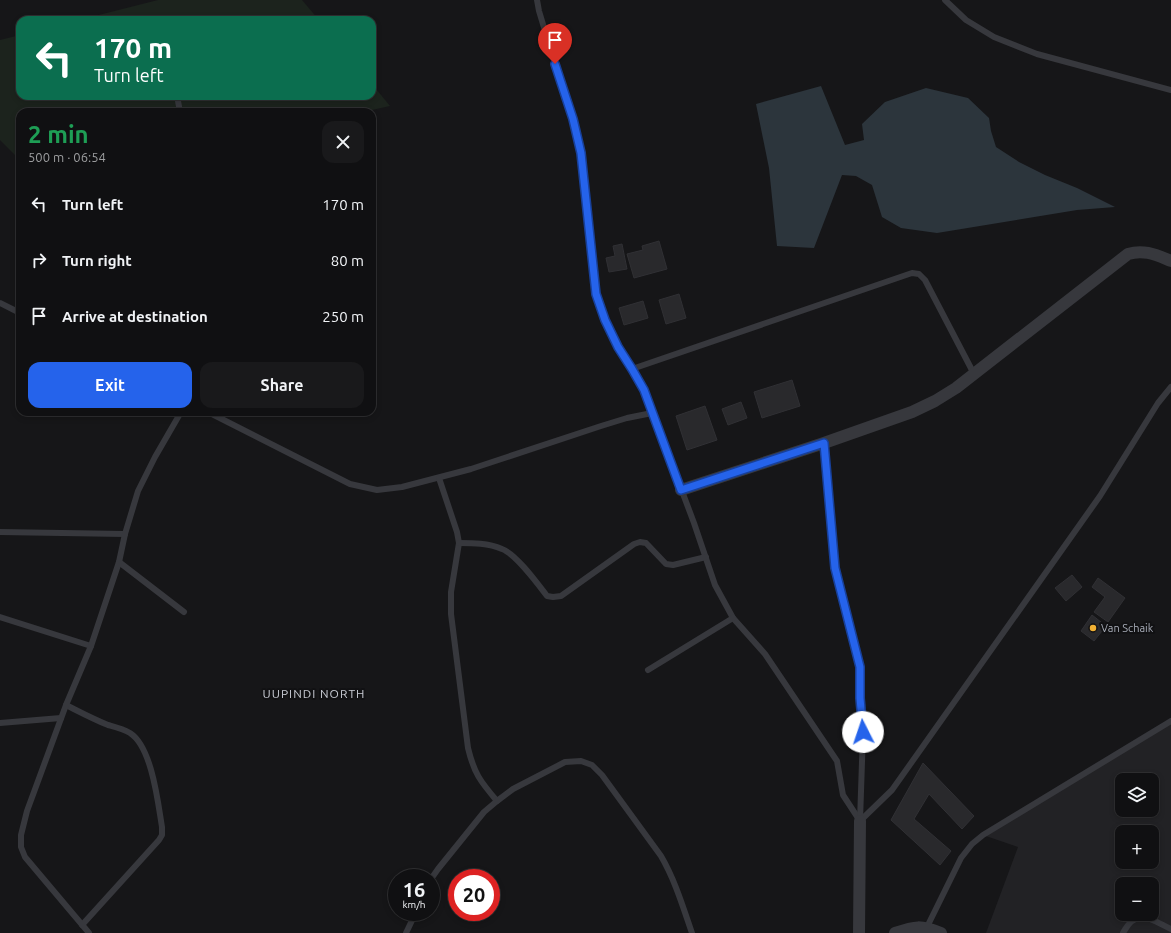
<!DOCTYPE html>
<html lang="en">
<head>
<meta charset="utf-8">
<style>
  :root { --surface:#101012; --page:#19191b; --text:#f1f3f6; --muted:#9c9d9f; --line:#303032; --accent:#2563eb }
  body { margin:0; font-family:Ubuntu,sans-serif; background:var(--page); color:var(--text); height:100vh; display:flex; flex-direction:column; font-size:15px; white-space:nowrap }
  * { box-sizing:border-box; margin:0 }
  p { font-size:13px; color:var(--muted) }
  .icon { flex:none; width:22px; height:22px; fill:none; stroke:currentColor; stroke-width:2; stroke-linecap:round; stroke-linejoin:round }
  .map { position:relative; flex:1; overflow:hidden }
  .panel { position:absolute; left:16px; top:108px; width:360px; height:308px; display:flex; flex-direction:column; background:var(--surface); border-radius:12px; box-shadow:0 2px 6px #0003,0 0 0 1px var(--line) }
  .panel>* { flex:none }
  .banner { position:absolute; left:16px; top:16px; width:360px; height:84px; border-radius:12px; box-shadow:0 2px 6px #0003,0 0 0 1px var(--line); background:#0b6e4f; color:#fff; overflow:hidden }
  .controls { position:absolute; left:1115px; top:773px; display:grid; gap:8px }
  .controls a { display:grid; place-items:center; width:44px; height:44px; border-radius:8px; background:var(--surface); box-shadow:0 2px 6px #0003,0 0 0 1px var(--line); font-size:20px }
  .speed { position:absolute; left:388px; top:869px; display:flex; gap:8px; font-size:20px; font-weight:700; text-align:center }
  .speed>* { display:grid; place-content:center; width:52px; height:52px; border-radius:50%; background:var(--surface); box-shadow:0 2px 6px #0003,0 0 0 1px var(--line); line-height:1 }
  .speed small { font-size:10px; font-weight:400 }
  .speed .limit { border:6px solid #d22; background:#fff; color:#111 }
  .pin { position:absolute; display:grid; place-items:center; width:34px; height:34px; color:#fff; margin:-41px -17px; border-radius:50% 50% 50% 0; rotate:-45deg; box-shadow:0 0 4px #0007 }
  .pin .icon { rotate:45deg }
  .me { position:absolute; width:44px; margin:-22px; rotate:356deg; stroke-linejoin:round; filter:drop-shadow(0 0 3px #0008) }
  .turn { display:flex; align-items:center; gap:14px; height:84px; padding:0 12px; font-size:18px }
  .turn .icon { width:52px; height:52px; stroke-width:2.5 }
  .turn b { display:block; font-size:28px; line-height:34px }
  .round { display:grid; place-items:center; flex:none; width:42px; height:42px; border-radius:12px; background:var(--page) }
  .summary { display:flex; align-items:center; justify-content:space-between; height:68px; padding:0 12px }
  h1 { font-size:24px; font-weight:600; line-height:30px; color:#1e9e55 }
  .cta { display:flex; gap:8px; margin-top:auto; padding:8px 12px }
  .cta a { flex:1; height:46px; border-radius:12px; background:var(--accent); color:#fff; font-size:16px; font-weight:600; line-height:46px; text-align:center }
  .cta a+a { background:var(--page); color:var(--text) }
  ul { padding:0; list-style:none }
  li { display:flex; align-items:center; gap:12px; height:56px; padding:0 12px }
  li div { flex:1 }
  li b { display:block; font-size:15px }
  li em { font-style:normal }
  .map>svg:first-child { display:block }
</style>
</head>
<body>
<div class="map">
<svg width="1171" height="933" viewBox="0 0 1171 933">
  <rect width="100%" height="100%" fill="#161618"/>
  <path fill="#222225" fill-rule="evenodd" d="M1171 721V933H986L1018 847 983 835ZM1122 780H1152V810H1122ZM1122 832H1152V862H1122ZM1122 884H1152V914H1122Z"/>
  <g fill="#1c231d">
    <polygon points="158,0 302,0 319,20 79,20"/>
    <polygon points="20,35 20,96 372,96 372,84 390,106 363,112 20,112 20,160 0,140 0,40"/>
  </g>
  <polygon fill="#2c353c" points="821,86 845,145 864,140 862,124 885,102 926,88 968,98 989,118 991,131 996,147 1019,162 1045,175 1077,188 1115,207 1077,210 937,233 901,228 882,217 872,185 856,176 842,175 814,248 777,246 769,168 756,104"/>
  <g fill="#29292c" stroke="#303034">
    <polygon points="659,241 667,269 634,278 627,254 643,250 642,246"/>
    <polygon points="622,244 627,269 609,272 606,258 615,256 613,246"/>
    <polygon points="679,294 686,318 666,324 659,300"/>
    <polygon points="643,301 648,318 624,325 619,308"/>
    <polygon points="792,380 800,406 762,418 754,392"/>
    <polygon points="741,402 747,418 728,425 722,409"/>
    <polygon points="705,406 717,440 687,450 676,416"/>
    <polygon points="1072,575 1082,587 1066,601 1055,588"/>
    <polygon points="1098,578 1125,598 1108,622 1094,612 1105,597 1092,587"/>
    <polygon points="1092,615 1106,626 1094,641 1081,631"/>
    <polygon points="923,763 974,816 962,829 929,794 914,819 951,851 940,865 891,820"/>
  </g>
  <g fill="none" stroke-linecap="round" stroke-linejoin="round">
    <g stroke="#37383d" stroke-width="6">
      <polyline points="537,0 539,11 555,64 573,119 581,153 596,294 605,320 618,347 632,369 644,390 694,523 715,585 733,618 765,654 837,761 843,795 860,821"/>
      <polyline points="945,0 966,20 994,37 1037,54 1171,90"/>
      <polyline points="178,101 180,112"/>
      <polyline points="0,303 20,313"/>
      <polyline points="632,369 912,273 919,274 925,280 974,374"/>
      <polyline points="208,412 350,484 377,490 402,487 471,469 601,426 627,418 652,413"/>
      <polyline points="824,443 835,568 860,667 860,698 863,732 860,821"/>
      <path d="M439 478 457 532 459 543 451 592V614L468 748C474 773 480 781 497 801"/>
      <polyline points="0,532 125,534"/>
      <path d="M459 543C473 543 488 543 502 549 516 554 537 583 547 596L553 597 561 596 634 544 640 542 646 543 666 564 673 565 706 557"/>
      <polyline points="119,562 184,612"/>
      <polyline points="0,617 91,646"/>
      <polyline points="648,670 733,618"/>
      <path d="M66 705C80 712 93 719 108 725 115 727 123 729 130 733 152 747 158 803 162 827V835L159 840 82 925"/>
      <polyline points="0,723 61,718"/>
      <polyline points="860,821 892,790 1100,496 1158,403 1171,387"/>
      <path d="M431 879 438 869 484 812 497 801 513 789 565 762 581 761 592 765 602 775 661 856C675 880 683 907 692 933"/>
      <polyline points="927,927 961,858 972,844 983,835 1171,721"/>
      <polyline points="89,933 25,857 21,847 21,835 27,811 66,705 91,646 119,562 125,534 138,491 155,457 181,412"/>
      <polyline points="406,933 416,912"/>
      <path d="M1123 933C1137 907 1150 919 1171 929"/>
    </g>
    <g stroke="#37383d" stroke-width="12">
      <path d="M681 490 824 443 912 412 935 401 956 388 1128 254C1144 249 1156 255 1171 261"/>
      <polyline points="859,933 860,821"/>
      <path d="M895 933C915 926 921 925 941 933"/>
    </g>
  </g>
  <g fill="none" stroke-linecap="round" stroke-linejoin="round">
    <defs>
      <polyline id="route" points="555,64 573,119 581,153 596,294 605,320 618,347 632,369 644,390 681,490 824,443 835,568 860,667 860,698 863,732"/>
    </defs>
    <use href="#route" stroke="#184099" stroke-width="10"/>
    <use href="#route" stroke="#2563eb" stroke-width="7"/>
  </g>
  <circle fill="#f2b134" stroke="#111113" stroke-width="1.5" cx="1093" cy="628" r="4"/>
  <g text-anchor="middle" stroke-width="4" stroke-linejoin="round" paint-order="stroke">
    <g font-size="11" fill="#a8adb8" stroke="#111113" text-anchor="start">
      <text x="1101" y="632">Van Schaik</text>
    </g>
    <g font-size="12" letter-spacing="1" fill="#c9ccd4" stroke="#111113">
      <text x="314" y="698">UUPINDI NORTH</text>
    </g>
  </g>
</svg>
<div class="controls">
<a><svg class="icon" aria-label="layers" viewBox="0 0 24 24"><path d="M12 4l9 5-9 5-9-5zM3 14l9 5 9-5"/></svg></a>
<a>+</a>
<a>−</a>
</div>
<div class="speed"><div>16<small>km/h</small></div><div class="limit">20</div></div>
<div class="pin" style="left:555px;top:64px;background:#d93025"><svg class="icon" aria-label="arrive" viewBox="0 0 24 24"><path d="M6 21V4h12l-3 4 3 4H6"/></svg></div>
<svg class="me" style="left:863px;top:732px" viewBox="-20 -20 40 40"><circle r="19" fill="#fff"/><path d="M0-13L10 11 0 6-10 11z" fill="#2563eb"/></svg>
<div class="banner">
<div class="turn"><svg class="icon" aria-label="left" viewBox="0 0 24 24"><path d="M17 20v-9H6M10 6l-5 5 5 5"/></svg><div><b>170 m</b>Turn left</div></div>
</div>
<section class="panel">
<div class="summary"><div><h1>2 min</h1><p>500 m · 06:54</p></div><a class="round"><svg class="icon" aria-label="close" viewBox="0 0 24 24"><path d="M6 6l12 12M18 6L6 18"/></svg></a></div>
<ul>
<li><svg class="icon" aria-label="left" viewBox="0 0 24 24"><path d="M17 20v-9H6M10 6l-5 5 5 5"/></svg><div><b>Turn left</b></div><em>170 m</em></li>
<li><svg class="icon" aria-label="right" viewBox="0 0 24 24"><path d="M7 20v-9h11M14 6l5 5-5 5"/></svg><div><b>Turn right</b></div><em>80 m</em></li>
<li><svg class="icon" aria-label="arrive" viewBox="0 0 24 24"><path d="M6 21V4h12l-3 4 3 4H6"/></svg><div><b>Arrive at destination</b></div><em>250 m</em></li>
</ul>
<div class="cta"><a>Exit</a><a>Share</a></div>
</section>
</div>
</body>
</html>
